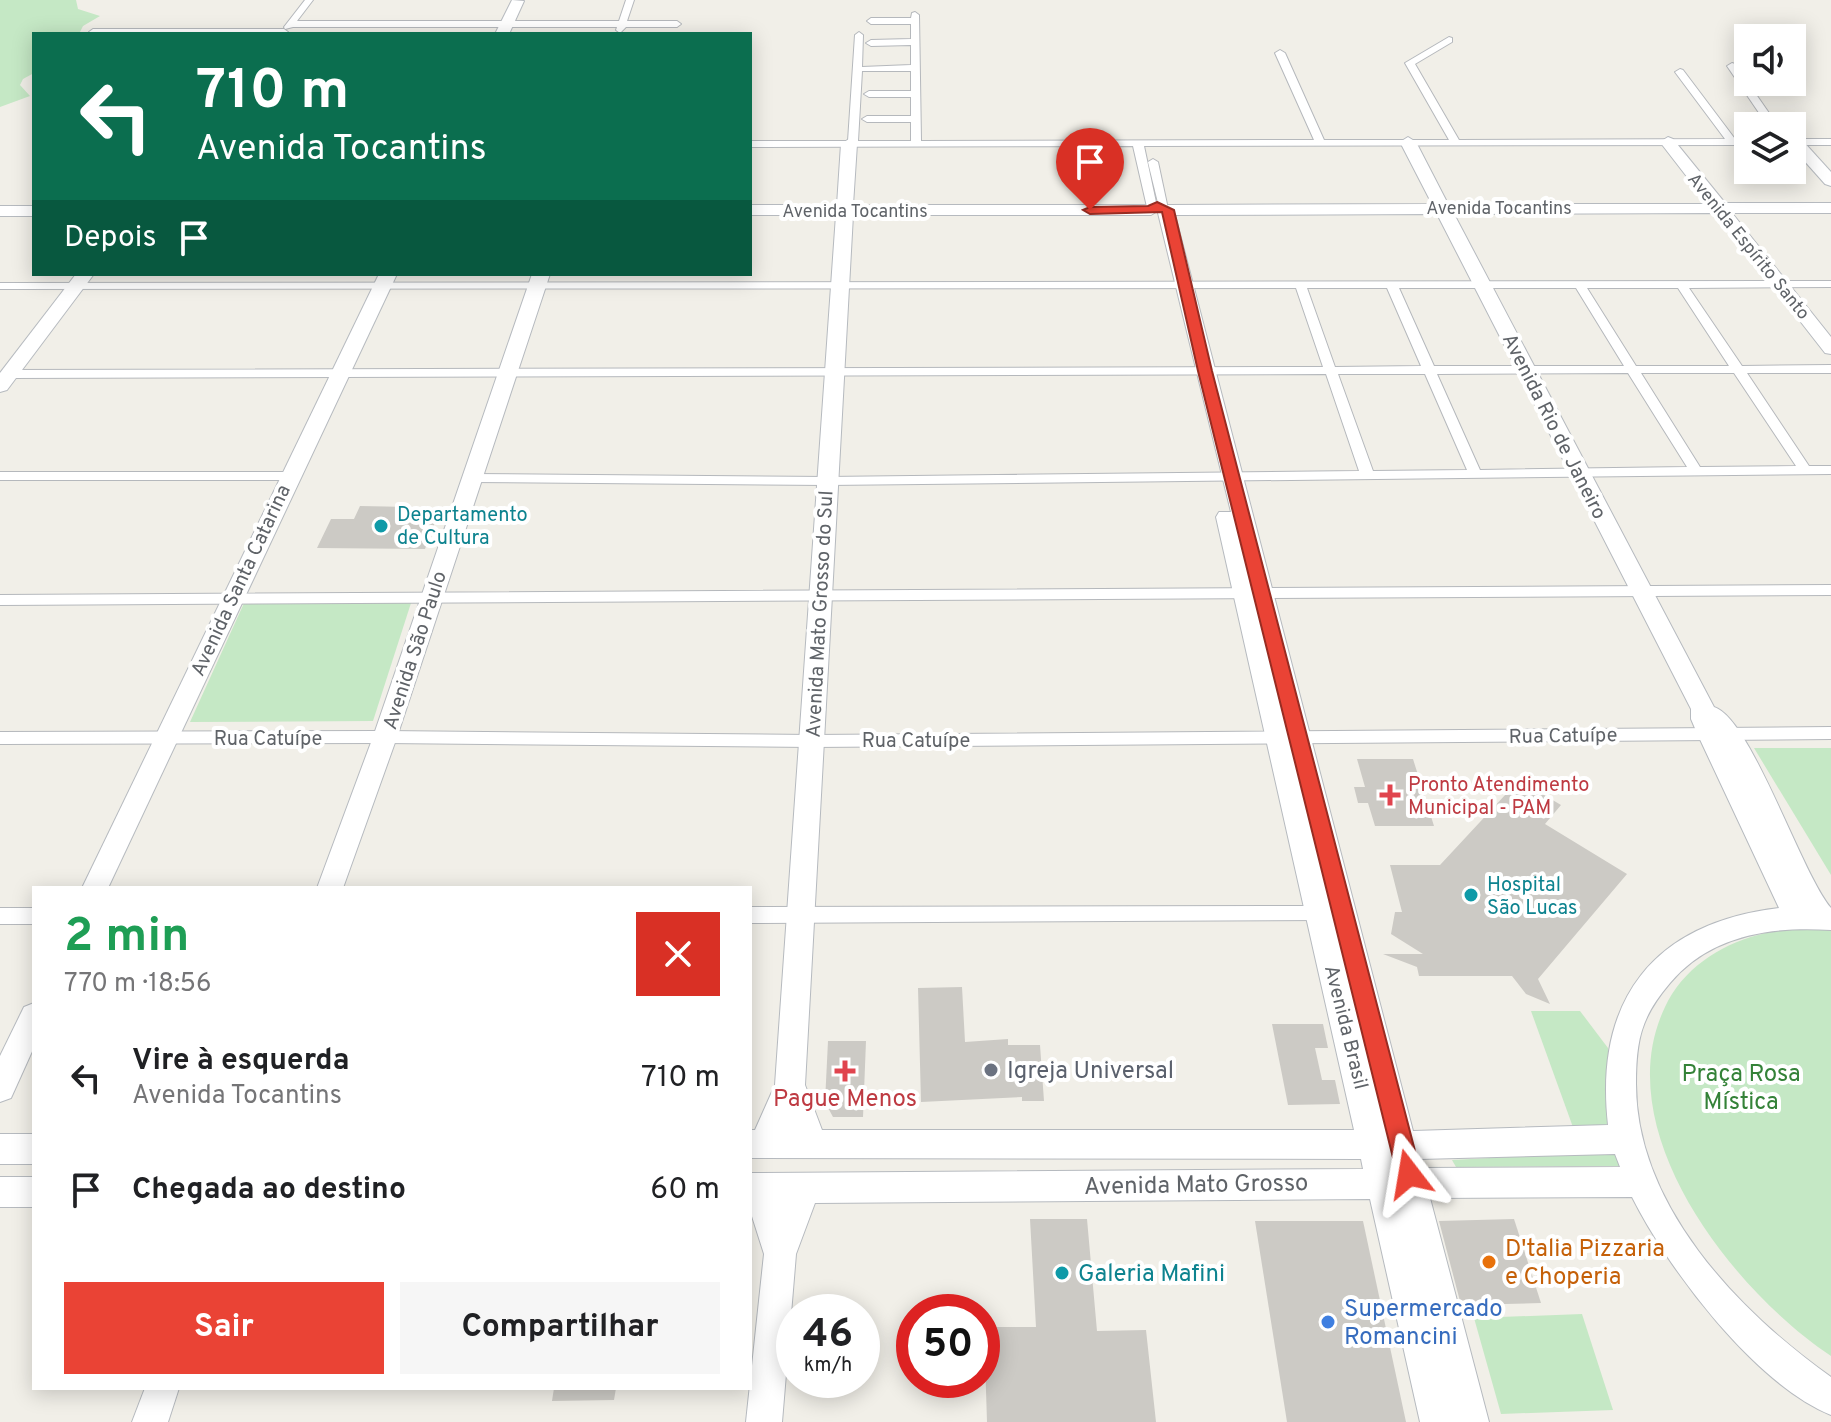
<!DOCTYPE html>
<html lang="pt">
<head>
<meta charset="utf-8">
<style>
  :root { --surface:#fff; --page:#f6f6f6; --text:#202124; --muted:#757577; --accent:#ea4335 }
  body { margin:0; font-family:Overpass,sans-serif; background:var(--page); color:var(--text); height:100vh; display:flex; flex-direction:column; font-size:30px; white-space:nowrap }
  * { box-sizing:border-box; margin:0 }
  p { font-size:26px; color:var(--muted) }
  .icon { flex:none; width:44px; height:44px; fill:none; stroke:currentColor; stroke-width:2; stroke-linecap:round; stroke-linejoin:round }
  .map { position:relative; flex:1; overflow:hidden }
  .details { position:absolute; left:32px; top:886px; width:720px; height:504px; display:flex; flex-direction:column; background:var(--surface); border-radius:0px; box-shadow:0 4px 20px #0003 }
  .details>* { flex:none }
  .guide { position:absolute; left:32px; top:32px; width:720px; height:244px; border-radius:0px; box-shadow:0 4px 20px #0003; background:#0b6e4f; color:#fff; overflow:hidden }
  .buttons { position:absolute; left:1734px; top:24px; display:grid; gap:16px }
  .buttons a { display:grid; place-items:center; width:72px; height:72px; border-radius:0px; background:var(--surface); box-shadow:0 4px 20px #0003; font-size:40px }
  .speed { position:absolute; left:776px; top:1294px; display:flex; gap:16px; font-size:40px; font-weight:700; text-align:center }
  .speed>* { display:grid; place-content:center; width:104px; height:104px; border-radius:50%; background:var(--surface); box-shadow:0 4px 20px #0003; line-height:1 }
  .speed small { font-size:20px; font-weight:400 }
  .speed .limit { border:12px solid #d22; background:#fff; color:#111 }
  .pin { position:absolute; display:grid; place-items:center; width:68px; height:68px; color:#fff; margin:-82px -34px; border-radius:50% 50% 50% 0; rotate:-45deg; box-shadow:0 0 8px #0007 }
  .pin .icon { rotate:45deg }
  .me { position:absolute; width:88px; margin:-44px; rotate:346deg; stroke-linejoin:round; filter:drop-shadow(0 0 6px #0008) }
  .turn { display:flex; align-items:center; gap:28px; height:168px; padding:0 32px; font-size:36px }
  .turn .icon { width:104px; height:104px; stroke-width:2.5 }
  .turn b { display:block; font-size:56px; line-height:68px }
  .then { display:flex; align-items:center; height:76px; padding:0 32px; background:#0003; gap:16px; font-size:30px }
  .round { display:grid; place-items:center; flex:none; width:84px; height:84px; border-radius:0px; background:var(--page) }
  .headline { display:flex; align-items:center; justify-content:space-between; height:136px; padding:0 32px }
  h1 { font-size:48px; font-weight:700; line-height:60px; color:#1e9e55 }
  .button { display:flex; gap:16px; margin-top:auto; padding:16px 32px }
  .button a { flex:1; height:92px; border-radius:0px; background:var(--accent); color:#fff; font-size:32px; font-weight:700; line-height:92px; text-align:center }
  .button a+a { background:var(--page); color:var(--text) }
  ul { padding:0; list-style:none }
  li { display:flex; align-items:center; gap:24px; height:112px; padding:0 32px }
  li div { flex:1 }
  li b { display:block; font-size:30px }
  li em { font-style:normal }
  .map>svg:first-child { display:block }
</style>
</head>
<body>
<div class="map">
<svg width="1831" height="1422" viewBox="0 0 1831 1422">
  <rect width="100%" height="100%" fill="#f1efe8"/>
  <g fill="#c5e8c5">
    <polygon points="0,0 76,0 78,9 100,16 83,26 79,34 34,34 34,73 23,79 20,85 30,96 0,107"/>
    <polygon points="245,601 411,603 373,721 190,722"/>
    <polygon points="1754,748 1831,748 1831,875"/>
    <path d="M1831 927V1356C1733 1291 1606 1130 1665 1007 1682 970 1719 945 1758 935 1782 928 1806 928 1831 927Z"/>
    <polygon points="1531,1011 1580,1011 1608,1048 1614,1108 1612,1119 1602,1129 1574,1130"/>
    <polygon points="1620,1151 1625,1166 1456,1167 1452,1160"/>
    <polygon points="1582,1314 1613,1410 1501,1414 1474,1318"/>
  </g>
  <g fill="#cccac5">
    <polygon points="360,506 411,507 405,520 436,520 425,549 317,548 331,519 354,519"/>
    <polygon points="1357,759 1413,759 1434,826 1375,826 1368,803 1358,803 1354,787 1365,787"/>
    <polygon points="1519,780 1561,805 1545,824 1627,874 1538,979 1550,1004 1526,994 1512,976 1419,976 1417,967 1383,954 1423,954 1391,934 1395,912 1402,912 1390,865 1440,865"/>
    <polygon points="962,987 965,1042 1008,1039 1008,1045 1040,1045 1044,1101 1022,1101 1022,1097 921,1102 918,988"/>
    <polygon points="1272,1024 1323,1024 1328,1048 1315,1048 1322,1080 1335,1080 1340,1104 1288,1105"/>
    <polygon points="828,1041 866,1041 863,1117 833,1117 825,1102"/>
    <polygon points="1030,1219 1087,1219 1097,1331 1146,1330 1156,1422 987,1422 984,1327 1036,1327"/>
    <polygon points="1514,1219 1541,1303 1461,1305 1439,1221"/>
    <polygon points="1255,1221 1363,1221 1406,1422 1287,1422"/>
    <polygon points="554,1388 616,1388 614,1400 552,1401"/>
  </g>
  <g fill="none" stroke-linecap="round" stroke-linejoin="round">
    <defs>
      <g id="street">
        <polygon points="305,0 313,0 297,21 619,21 626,0 634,0 627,21 677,21 681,24 677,27 626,27 620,33 616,30 617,27 293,27 285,29 284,27"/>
        <path d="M915 12 919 15 921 141 1314 140 1275 53 1280 50 1285 53 1324 140H1449L1405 63 1449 37 1452 38V42L1415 64 1459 140 1725 139 1675 72 1680 69 1683 70 1735 139H1748V145L1144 146 1157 207 1152 210 1147 207 1133 146 750 147V141H848L855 35 859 32 863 35 862 67 911 65V45L871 46 866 43 871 40 911 39V24H871L867 21 871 18H911L912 13ZM862 71H911V91H869L864 94 869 97H911V116H867L862 119 867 122H911V141H858Z"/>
        <polygon points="93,29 284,29 288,32 90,34 89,32"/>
        <polygon points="1732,63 1735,64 1778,126 1768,126 1727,66"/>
        <rect x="1792" y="139" width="39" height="6"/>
        <polygon points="1153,159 1158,162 1168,209 1159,207 1148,162"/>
        <path d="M1831 281V287L1689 288 1742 366 1831 365V373H1747L1809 466H1831V474L827 485 471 482 464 478 471 474 827 477 1359 471 1326 374 9 378 3 374 9 370 1323 367 1296 288 0 289V283ZM1307 288H1387L1421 366 1335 367ZM1399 288H1576L1624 366H1434ZM1587 288H1678L1729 366H1636ZM1628 373 1687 467 1480 470 1437 374ZM1641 373H1734L1796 466 1700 467ZM1338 374H1425L1467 470 1373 471Z"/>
        <polygon points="0,472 290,472 297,476 290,480 0,480"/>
        <polygon points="1831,585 1831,595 0,605 0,595"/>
        <polygon points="1831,727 1831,739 812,747 385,743 0,744 0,732 385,731 812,735"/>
        <polygon points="1324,906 1330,908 1333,913 1330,918 1324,920 750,923 750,907"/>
        <rect x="0" y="908" width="34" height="16"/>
      </g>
      <g id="secondary">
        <polygon points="512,0 524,1 509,34 495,34"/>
        <path d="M1408 137 1416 142 1448 204H1708L1660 142 1668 137 1673 139 1725 203H1831V213H1732L1831 337V354L1825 353 1716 213 1454 214 1714 707C1751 718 1801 873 1831 908V930C1772 926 1710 935 1670 983 1641 1017 1636 1040 1636 1084 1636 1205 1737 1310 1831 1377V1415C1755 1384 1668 1269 1632 1197L1430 1198 1489 1422H1420L1370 1199 815 1203 796 1254 782 1422H746L764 1254 750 1210V1173L1363 1169 1361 1159 750 1158V1130H755L775 1085 836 215H750V205H837L841 144 849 139 857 144 853 205H1151L1159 210 1151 215H853L805 1085 822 1130H1354L1216 517 1219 512H1231L1158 213 1168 205 1432 204 1400 142ZM1437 214 1691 709V719L1697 733 1779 908C1653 923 1594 1000 1608 1125L1413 1131 1175 215ZM1615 1154 1620 1167 1423 1168 1420 1159Z"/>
        <polygon points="1792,138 1801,139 1831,172 1831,186 1825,184 1792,147"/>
        <rect x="0" y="206" width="34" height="10"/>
        <polygon points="76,274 94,274 7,390 0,392 0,373"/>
        <polygon points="379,274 397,274 108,888 82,888"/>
        <polygon points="532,274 550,274 397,737 343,888 317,888 373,737"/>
        <polygon points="34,1003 34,1047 11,1098 0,1102 0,1056 24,1007"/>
        <rect x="0" y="1134" width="34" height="30"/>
        <rect x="0" y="1177" width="34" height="30"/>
        <polygon points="145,1388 179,1388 168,1422 132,1422"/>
      </g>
    </defs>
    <use href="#street" stroke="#b5b8bc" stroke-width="2"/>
    <use href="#secondary" stroke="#b6babf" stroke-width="2"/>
    <use href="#street" fill="#fff" fill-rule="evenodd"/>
    <use href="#secondary" fill="#fff" fill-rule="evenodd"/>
  </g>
  <polygon fill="#ea4335" stroke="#982c22" stroke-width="2" points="1157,202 1174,210 1212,371 1421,1174 1417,1182 1409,1185 1400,1182 1397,1174 1198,371 1162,212 1090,214 1083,210 1090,207 1148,206"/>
  <g fill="#0f9aa8" stroke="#fff" stroke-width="3">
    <circle cx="381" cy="526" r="8"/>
    <circle cx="1471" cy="895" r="8"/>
    <circle cx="1062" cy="1273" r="8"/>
  </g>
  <g fill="#e0444e" stroke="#fff" stroke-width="3">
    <path d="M1386 783h8v8h8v8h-8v8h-8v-8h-8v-8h8z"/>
    <path d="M841 1059h8v8h8v8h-8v8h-8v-8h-8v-8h8z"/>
  </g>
  <circle fill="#6b7280" stroke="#fff" stroke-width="3" cx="991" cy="1070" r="8"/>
  <circle fill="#e8710a" stroke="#fff" stroke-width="3" cx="1489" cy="1262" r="8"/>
  <circle fill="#3f7fe0" stroke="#fff" stroke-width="3" cx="1328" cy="1322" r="8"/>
  <g text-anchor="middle" stroke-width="8" stroke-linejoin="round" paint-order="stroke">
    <g font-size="18" fill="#5f6368" stroke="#fff">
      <text x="1499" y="214">Avenida Tocantins</text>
      <text x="855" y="217">Avenida Tocantins</text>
      <text transform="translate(1749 246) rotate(51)" y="6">Avenida Espírito Santo</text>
    </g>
    <g font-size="20" fill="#5f6368" stroke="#fff">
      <text transform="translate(1555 426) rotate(63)" y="7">Avenida Rio de Janeiro</text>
      <text transform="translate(240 580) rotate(-65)" y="7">Avenida Santa Catarina</text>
      <text transform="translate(819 614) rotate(-87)" y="7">Avenida Mato Grosso do Sul</text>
      <text transform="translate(414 650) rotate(-72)" y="7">Avenida São Paulo</text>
      <text transform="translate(1563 735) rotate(-1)" y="7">Rua Catuípe</text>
      <text x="268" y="745">Rua Catuípe</text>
      <text x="916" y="747">Rua Catuípe</text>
      <text transform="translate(1347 1027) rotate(76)" y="7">Avenida Brasil</text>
    </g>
    <g font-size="20" fill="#0d838f" stroke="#fff" text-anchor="start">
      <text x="397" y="521">Departamento<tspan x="397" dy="23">de Cultura</tspan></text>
      <text x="1487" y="891">Hospital<tspan x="1487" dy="23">São Lucas</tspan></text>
    </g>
    <g font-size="20" fill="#be3a42" stroke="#fff" text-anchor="start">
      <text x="1408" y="791">Pronto Atendimento<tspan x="1408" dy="23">Municipal - PAM</tspan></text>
    </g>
    <g font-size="24" fill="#5b616d" stroke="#fff" text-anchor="start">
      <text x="1007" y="1078">Igreja Universal</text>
    </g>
    <g font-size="24" fill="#348238" stroke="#fff">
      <text x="1741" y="1081">Praça Rosa<tspan x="1741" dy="28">Mística</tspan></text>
    </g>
    <g font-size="24" fill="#be3a42" stroke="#fff">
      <text x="845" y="1106">Pague Menos</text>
    </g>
    <g font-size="24" fill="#5f6368" stroke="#fff">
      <text transform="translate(1196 1184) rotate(-1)" y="8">Avenida Mato Grosso</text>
    </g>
    <g font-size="24" fill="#c56008" stroke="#fff" text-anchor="start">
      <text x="1505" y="1256">D'talia Pizzaria<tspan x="1505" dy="28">e Choperia</tspan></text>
    </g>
    <g font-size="24" fill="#0d838f" stroke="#fff" text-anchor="start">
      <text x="1078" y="1281">Galeria Mafini</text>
    </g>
    <g font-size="24" fill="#366cbe" stroke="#fff" text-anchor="start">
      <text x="1344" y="1316">Supermercado<tspan x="1344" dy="28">Romancini</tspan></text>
    </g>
  </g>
</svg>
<div class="buttons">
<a><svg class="icon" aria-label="sound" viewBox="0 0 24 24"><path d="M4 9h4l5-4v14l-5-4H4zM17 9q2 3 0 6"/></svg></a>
<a><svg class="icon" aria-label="layers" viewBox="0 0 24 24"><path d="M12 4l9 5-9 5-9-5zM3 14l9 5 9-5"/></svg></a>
</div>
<div class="speed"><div>46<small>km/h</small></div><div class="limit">50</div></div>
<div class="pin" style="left:1090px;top:210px;background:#d93025"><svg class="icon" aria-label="arrive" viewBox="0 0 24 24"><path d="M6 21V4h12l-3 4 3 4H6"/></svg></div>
<svg class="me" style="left:1409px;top:1174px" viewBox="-20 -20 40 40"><path d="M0-17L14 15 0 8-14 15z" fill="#ea4335" stroke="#fff" stroke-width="4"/></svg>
<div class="guide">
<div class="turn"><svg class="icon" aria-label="left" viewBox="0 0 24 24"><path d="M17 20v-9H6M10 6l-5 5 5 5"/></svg><div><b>710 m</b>Avenida Tocantins</div></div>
<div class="then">Depois<svg class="icon" aria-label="arrive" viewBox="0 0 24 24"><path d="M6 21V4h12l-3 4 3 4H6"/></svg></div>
</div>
<section class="details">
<div class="headline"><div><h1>2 min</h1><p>770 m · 18:56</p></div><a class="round" style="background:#d93025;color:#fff"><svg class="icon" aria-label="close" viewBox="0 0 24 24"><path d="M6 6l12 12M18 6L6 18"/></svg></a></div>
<ul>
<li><svg class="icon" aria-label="left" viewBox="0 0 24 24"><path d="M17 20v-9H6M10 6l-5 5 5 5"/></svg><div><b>Vire à esquerda</b><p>Avenida Tocantins</p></div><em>710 m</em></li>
<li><svg class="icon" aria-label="arrive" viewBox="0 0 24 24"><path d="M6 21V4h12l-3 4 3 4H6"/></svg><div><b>Chegada ao destino</b></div><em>60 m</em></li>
</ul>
<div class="button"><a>Sair</a><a>Compartilhar</a></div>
</section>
</div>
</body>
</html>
